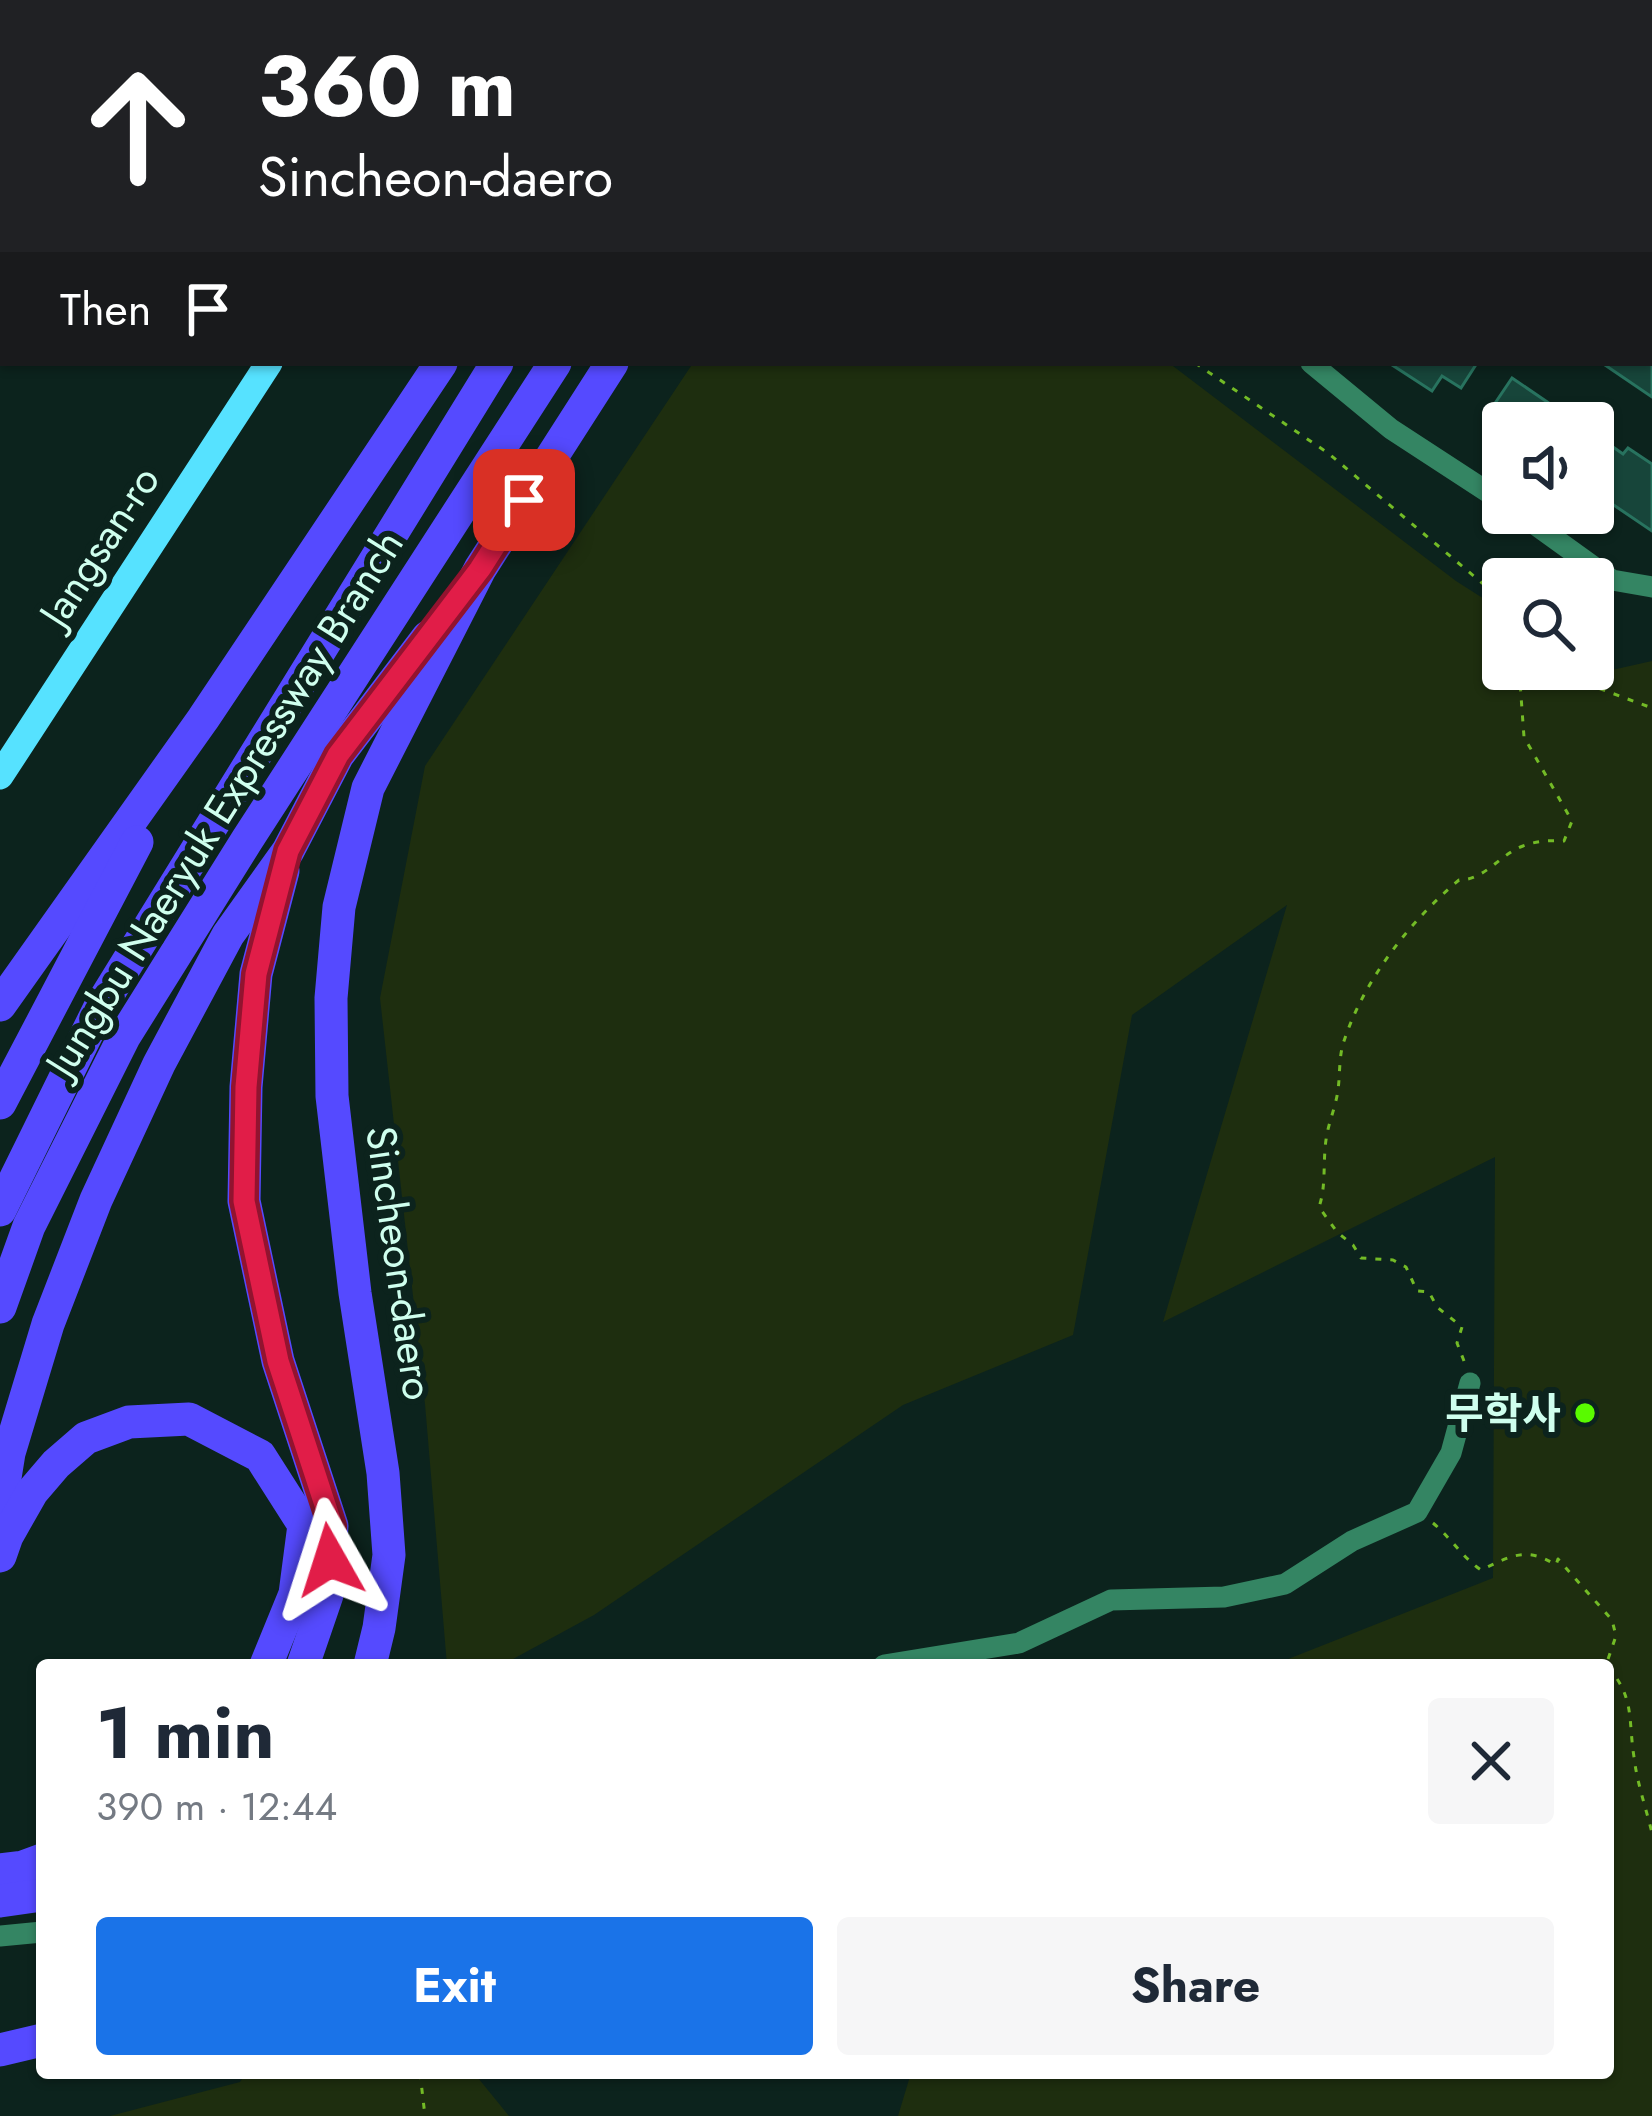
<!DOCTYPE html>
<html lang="en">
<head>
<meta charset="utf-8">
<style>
  :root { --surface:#fff; --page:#f6f6f7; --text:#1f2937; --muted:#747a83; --accent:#1a73e8 }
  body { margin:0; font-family:Jost,"Noto Sans KR",sans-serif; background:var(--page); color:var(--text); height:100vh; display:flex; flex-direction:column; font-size:45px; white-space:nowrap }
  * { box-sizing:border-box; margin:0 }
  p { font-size:39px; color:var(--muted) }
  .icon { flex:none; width:66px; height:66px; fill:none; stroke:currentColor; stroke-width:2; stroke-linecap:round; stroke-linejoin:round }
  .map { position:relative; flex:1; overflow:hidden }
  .panel { position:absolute; left:36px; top:1659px; width:1578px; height:420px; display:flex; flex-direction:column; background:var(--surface); border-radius:12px; box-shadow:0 3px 9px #0004 }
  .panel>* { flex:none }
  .guide { position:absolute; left:0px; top:0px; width:1653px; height:366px; box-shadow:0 3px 9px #0004; background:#202124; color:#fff; overflow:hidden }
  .controls { position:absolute; left:1482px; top:402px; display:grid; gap:24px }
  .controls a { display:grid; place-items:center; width:132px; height:132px; border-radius:12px; background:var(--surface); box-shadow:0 3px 9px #0004; font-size:60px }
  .pin { position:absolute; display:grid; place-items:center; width:102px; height:102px; color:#fff; margin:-51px; border-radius:24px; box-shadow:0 6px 18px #0006 }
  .me { position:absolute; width:132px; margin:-66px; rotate:354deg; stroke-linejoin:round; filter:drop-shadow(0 0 9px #0008) }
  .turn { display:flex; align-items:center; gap:42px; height:252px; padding:0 60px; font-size:54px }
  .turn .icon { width:156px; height:156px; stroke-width:2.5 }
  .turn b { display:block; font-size:84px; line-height:102px }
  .then { display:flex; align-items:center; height:114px; padding:0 60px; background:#0003; gap:24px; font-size:45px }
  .round { display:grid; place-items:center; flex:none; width:126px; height:126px; border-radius:12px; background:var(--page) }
  .headline { display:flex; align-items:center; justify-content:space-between; height:204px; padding:0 60px }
  h1 { font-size:72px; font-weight:700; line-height:90px }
  .action { display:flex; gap:24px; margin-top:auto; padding:24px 60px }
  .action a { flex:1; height:138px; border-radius:12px; background:var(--accent); color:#fff; font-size:48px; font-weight:700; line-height:138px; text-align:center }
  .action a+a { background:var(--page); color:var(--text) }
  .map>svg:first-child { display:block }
</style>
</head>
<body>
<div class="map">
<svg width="1652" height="2116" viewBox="0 0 1652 2116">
  <rect width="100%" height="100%" fill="#0c231d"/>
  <g fill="#1e2e0f">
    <polygon points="693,363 1169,363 1456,581 1503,611 1503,669 1593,669 1593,666 1603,672 1652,661 1652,2116 898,2116 911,2073 1608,2073 1608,1665 1273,1665 1493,1578 1495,1157 1163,1322 1287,905 1132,1015 1073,1335 903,1405 594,1615 502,1665 447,1665 425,1404 380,998 425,766"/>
    <polygon points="246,2073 474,2073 509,2116 110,2116 240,2082"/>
  </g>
  <g fill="#17453a" stroke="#28735f" stroke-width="3">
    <polygon points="1389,363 1477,363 1461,388 1442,376 1432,391"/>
    <polygon points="1602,363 1652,363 1652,397"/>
    <polygon points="1512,378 1578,423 1503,423 1503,430 1485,418"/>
    <polygon points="1593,433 1623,454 1628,448 1652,464 1652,531 1593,491"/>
  </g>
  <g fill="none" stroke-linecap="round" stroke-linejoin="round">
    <g stroke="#73bb26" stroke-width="3" stroke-dasharray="6 9" stroke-linecap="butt">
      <polyline points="1195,363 1328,453 1488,588 1503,611"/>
      <polyline points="1559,669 1598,688 1652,708"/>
      <path d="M1464 1361 1457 1343 1462 1327 1437 1307 1429 1292 1417 1291 1406 1267 1393 1260 1361 1258 1353 1245 1337 1232 1319 1207C1327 1184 1322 1159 1327 1134 1330 1119 1336 1105 1338 1090 1340 1075 1339 1058 1343 1044 1363 981 1409 922 1459 880 1485 880 1499 855 1523 846 1536 841 1550 840 1564 841L1572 821 1524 737 1520 682 1533 669"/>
      <path d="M1433 1523C1451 1538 1462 1557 1481 1570 1511 1556 1526 1546 1556 1565L1558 1559 1612 1620 1616 1636 1606 1665"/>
      <path d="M1608 1667C1635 1698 1628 1719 1634 1757 1637 1783 1646 1808 1652 1833"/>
      <polyline points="420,2073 425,2116"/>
    </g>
    <g stroke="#348563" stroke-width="21">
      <polyline points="307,0 311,3"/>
      <polyline points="1052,0 1056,3"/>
      <polyline points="949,3 951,0"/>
      <polyline points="1650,137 1652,141"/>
      <polyline points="1311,363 1391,429 1503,502"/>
      <polyline points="1519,513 1612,580 1652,587"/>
      <polyline points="884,1665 1019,1643 1111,1600 1224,1597 1285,1584 1352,1541 1417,1512 1451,1453 1470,1383"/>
      <polyline points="0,1936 42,1932"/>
    </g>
    <g stroke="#56e2ff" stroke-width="27">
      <polyline points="505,3 508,0"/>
      <polyline points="0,776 269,363"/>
    </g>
    <g stroke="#554aff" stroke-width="33">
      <polyline points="687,3 689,0"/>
      <polyline points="736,3 738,0"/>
      <polyline points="791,3 793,0"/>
      <polyline points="843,3 845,0"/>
      <polyline points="283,871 256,974 246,1087 244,1201 278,1361 332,1526 327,1595 303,1665"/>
      <polyline points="0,1005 203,719 441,363"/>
      <polyline points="0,1103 137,842"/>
      <polyline points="0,1210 100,1007 497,363"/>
      <polyline points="0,1307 29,1226 124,1037 247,840 555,363"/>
      <polyline points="0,1509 9,1453 48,1324 96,1200 159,1064 228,935 288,851 338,755 428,637"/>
      <polyline points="0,1556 7,1536 32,1492 56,1464 86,1438 129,1422 189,1419 260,1456 304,1525 295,1594 266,1665"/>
      <polyline points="370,1665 379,1628 389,1555 383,1473 355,1293 332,1096 331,998 339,907 368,788 480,569 612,363"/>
      <polyline points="0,1870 23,1867 42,1860"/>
      <polyline points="0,1901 42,1895"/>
      <polyline points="0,2050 42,2040"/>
    </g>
  </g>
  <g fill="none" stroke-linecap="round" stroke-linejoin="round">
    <defs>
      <polyline id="route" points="330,1560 332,1526 278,1361 244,1201 246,1087 256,974 288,851 338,755 480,569 524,500"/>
    </defs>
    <use href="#route" stroke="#92132f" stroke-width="30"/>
    <use href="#route" stroke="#e11d48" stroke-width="21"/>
  </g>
  <circle fill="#59fa00" stroke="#0c231d" stroke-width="4.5" cx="1585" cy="1413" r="12"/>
  <g text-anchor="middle" stroke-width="12" stroke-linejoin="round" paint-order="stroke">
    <g font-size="42" fill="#cfffee" stroke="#0c231d">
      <text transform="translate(99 546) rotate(-57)" y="15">Jangsan-ro</text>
      <text transform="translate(224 803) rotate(-58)" y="15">Jungbu Naeryuk Expressway Branch</text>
      <text transform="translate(400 1263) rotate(82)" y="15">Sincheon-daero</text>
    </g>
    <g font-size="42" font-weight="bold" fill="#cfffee" stroke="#0c231d" text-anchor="end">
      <text x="1561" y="1428">무학사</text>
    </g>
  </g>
</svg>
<div class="controls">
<a><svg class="icon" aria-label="sound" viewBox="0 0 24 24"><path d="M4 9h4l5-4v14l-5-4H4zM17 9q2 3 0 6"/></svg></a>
<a><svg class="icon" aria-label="search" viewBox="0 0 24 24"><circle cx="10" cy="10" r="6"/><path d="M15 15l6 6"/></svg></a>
</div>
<div class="pin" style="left:524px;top:500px;background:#d93025"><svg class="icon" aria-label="arrive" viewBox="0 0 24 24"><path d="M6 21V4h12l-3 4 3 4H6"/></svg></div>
<svg class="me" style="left:330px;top:1560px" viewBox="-20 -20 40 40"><path d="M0-17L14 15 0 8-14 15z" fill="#e11d48" stroke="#fff" stroke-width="4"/></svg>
<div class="guide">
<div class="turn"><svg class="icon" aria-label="ahead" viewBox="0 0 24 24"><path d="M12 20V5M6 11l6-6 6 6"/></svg><div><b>360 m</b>Sincheon-daero</div></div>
<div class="then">Then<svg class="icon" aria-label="arrive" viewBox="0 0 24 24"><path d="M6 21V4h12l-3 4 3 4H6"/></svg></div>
</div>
<section class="panel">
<div class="headline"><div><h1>1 min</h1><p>390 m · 12:44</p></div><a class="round"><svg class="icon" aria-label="close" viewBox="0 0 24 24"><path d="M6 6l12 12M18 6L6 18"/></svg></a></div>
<div class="action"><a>Exit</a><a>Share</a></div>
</section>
</div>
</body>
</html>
